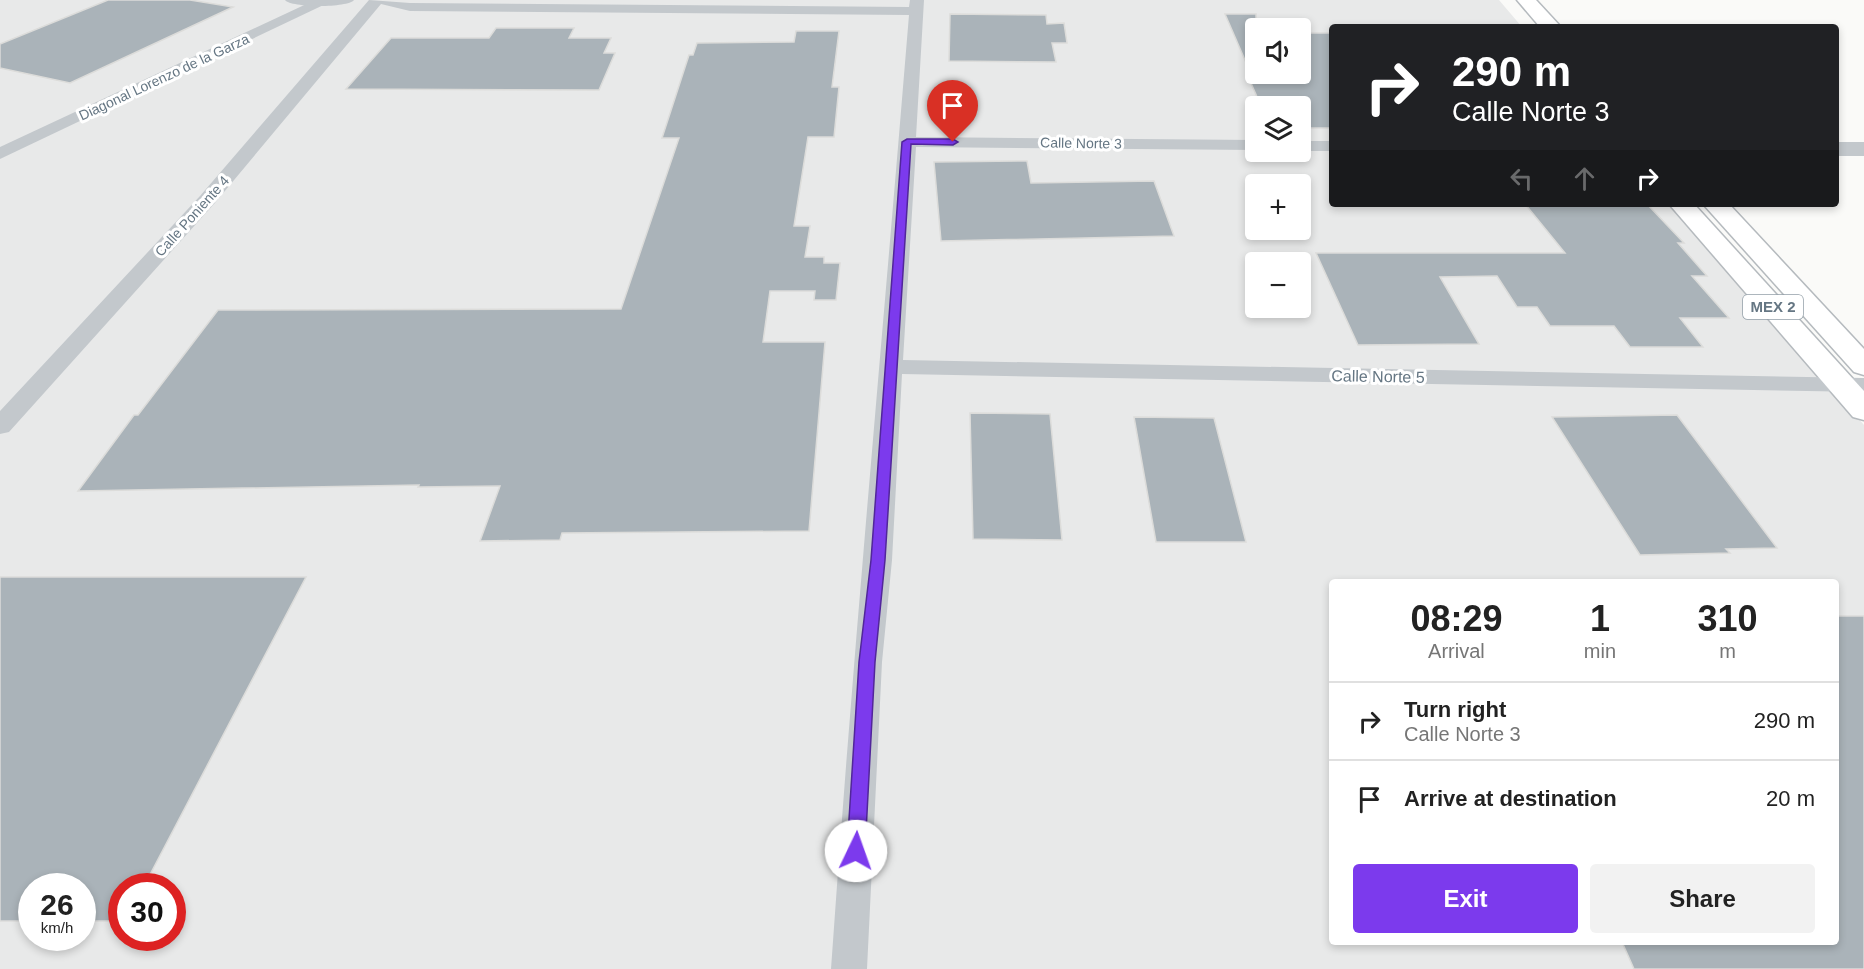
<!DOCTYPE html>
<html lang="en">
<head>
<meta charset="utf-8">
<style>
  :root { --surface:#fff; --page:#f2f2f2; --text:#222; --muted:#767676; --line:#e0e0e0; --accent:#7c3aed }
  body { margin:0; font-family:Helvetica,sans-serif; background:var(--page); color:var(--text); height:100vh; display:flex; flex-direction:column; font-size:22px; white-space:nowrap }
  * { box-sizing:border-box; margin:0 }
  p { font-size:20px; color:var(--muted) }
  .icon { flex:none; width:33px; height:33px; fill:none; stroke:currentColor; stroke-width:2; stroke-linecap:round; stroke-linejoin:round }
  .map { position:relative; flex:1; overflow:hidden }
  .details { position:absolute; left:1329px; top:579px; width:510px; height:366px; display:flex; flex-direction:column; background:var(--surface); border-radius:6px; box-shadow:0 3px 9px #0003 }
  .details>* { flex:none }
  .banner { position:absolute; left:1329px; top:24px; width:510px; height:183px; border-radius:6px; box-shadow:0 3px 9px #0003; background:#202124; color:#fff; overflow:hidden }
  .tools { position:absolute; left:1245px; top:18px; display:grid; gap:12px }
  .tools a { display:grid; place-items:center; width:66px; height:66px; border-radius:6px; background:var(--surface); box-shadow:0 3px 9px #0003; font-size:30px }
  .speed { position:absolute; left:18px; top:873px; display:flex; gap:12px; font-size:30px; font-weight:700; text-align:center }
  .speed>* { display:grid; place-content:center; width:78px; height:78px; border-radius:50%; background:var(--surface); box-shadow:0 3px 9px #0003; line-height:1 }
  .speed small { font-size:15px; font-weight:400 }
  .speed .limit { border:9px solid #d22; background:#fff; color:#111 }
  .pin { position:absolute; display:grid; place-items:center; width:51px; height:51px; color:#fff; margin:-62px -26px; border-radius:50% 50% 50% 0; rotate:-45deg; box-shadow:0 0 6px #0007 }
  .pin .icon { rotate:45deg }
  .me { position:absolute; width:66px; margin:-33px; rotate:3deg; stroke-linejoin:round; filter:drop-shadow(0 0 4px #0008) }
  .turn { display:flex; align-items:center; gap:21px; height:126px; padding:0 24px; font-size:27px }
  .turn .icon { width:78px; height:78px; stroke-width:2.5 }
  .turn b { display:block; font-size:42px; line-height:51px }
  .lanes { display:flex; align-items:center; height:57px; padding:0 24px; background:#0003; justify-content:center; gap:30px; direction:ltr }
  .lanes .off { opacity:.35 }
  .eta { display:flex; justify-content:space-evenly; align-items:center; height:102px; text-align:center }
  .eta b { font-size:36px; font-weight:800; line-height:42px }
  .button { display:flex; gap:12px; margin-top:auto; padding:12px 24px }
  .button a { flex:1; height:69px; border-radius:6px; background:var(--accent); color:#fff; font-size:24px; font-weight:800; line-height:69px; text-align:center }
  .button a+a { background:var(--page); color:var(--text) }
  ul { padding:0; list-style:none }
  li { display:flex; align-items:center; gap:18px; height:78px; padding:0 24px; border-top:2px solid var(--line) }
  li div { flex:1 }
  li b { display:block; font-size:22px }
  li em { font-style:normal }
  .map>svg:first-child { display:block }
</style>
</head>
<body>
<div class="map">
<svg width="1864" height="969" viewBox="0 0 1864 969">
  <rect width="100%" height="100%" fill="#fafaf8"/>
  <path fill="#e8e9e9" fill-rule="evenodd" d="M0 0H1499L1522 27H1332V204H1674L1864 425V969H0ZM1256 28H1300V74H1256ZM1256 106H1300V152H1256ZM1256 184H1300V230H1256ZM1256 262H1300V308H1256ZM1332 582H1836V942H1332ZM32 886H82V938H32ZM122 886H172V938H122Z"/>
  <g fill="#aab3b9" stroke="#dcdcda" stroke-width="1.5">
    <polygon points="108,0 190,0 233,7 70,83 0,68 0,44"/>
    <polygon points="950,14 1046,15 1047,24 1064,23 1067,43 1052,43 1056,62 949,61"/>
    <polygon points="1225,14 1256,14 1256,74 1300,74 1300,33 1332,33 1332,128 1300,128 1300,106 1261,106 1247,74 1251,74"/>
    <polygon points="496,28 574,28 569,38 611,38 604,53 615,53 599,90 346,89 391,38 489,38"/>
    <polygon points="796,31 839,31 832,87 839,87 834,137 808,137 794,226 810,226 805,257 824,257 824,263 840,263 836,300 814,300 815,291 770,291 763,342 825,342 809,531 562,533 560,540 480,541 500,486 418,487 419,485 78,491 134,415 138,415 218,310 621,309 679,138 662,138 689,55 693,55 697,43 794,42"/>
    <polygon points="1027,161 1031,183 1154,181 1174,236 941,241 934,162"/>
    <polygon points="1525,204 1647,204 1684,243 1678,243 1707,276 1692,276 1729,318 1680,318 1703,347 1630,347 1614,326 1550,326 1537,307 1517,307 1497,276 1440,277 1479,344 1358,345 1316,253 1565,253"/>
    <polygon points="970,413 1050,414 1062,540 973,539"/>
    <polygon points="1677,415 1777,548 1726,549 1730,553 1640,555 1552,417"/>
    <polygon points="1134,417 1214,418 1246,542 1156,542"/>
    <polygon points="0,577 306,577 144,886 122,886 122,921 82,921 82,886 32,886 32,921 0,921"/>
    <polygon points="1836,616 1864,616 1864,969 1634,969 1622,942 1836,942"/>
  </g>
  <g fill="none" stroke-linecap="round" stroke-linejoin="round">
    <defs>
      <g id="primary">
        <polygon points="1517,0 1536,0 1561,27 1540,27"/>
        <polygon points="1669,204 1694,204 1864,391 1864,420 1853,417"/>
        <polygon points="1703,204 1729,204 1864,349 1864,375 1854,372"/>
      </g>
    </defs>
    <use href="#primary" stroke="#b5babe" stroke-width="3"/>
    <g fill="#c3c8cc" fill-rule="evenodd">
      <polygon points="315,0 334,0 0,159 0,147"/>
      <path d="M369 0 410 3 909 7 910 0H924L916 137 1256 140V150L916 147 903 360 1864 378V392L902 374 892 560 882 662 867 969H831C853 651 883 333 909 15L410 11 381 4 214 204 9 432 0 434V411L200 196Z"/>
      <rect x="1300" y="141" width="32" height="10"/>
    </g>
    <g fill="#c3c8cc" fill-rule="evenodd">
      <path d="M285 0H354C348 8 291 8 285 0Z"/>
      <rect x="1836" y="142" width="28" height="14"/>
    </g>
    <use href="#primary" fill="#fff" fill-rule="evenodd"/>
  </g>
  <polygon fill="#7c3aed" stroke="#51269a" stroke-width="1.5" points="907,139 953,139 958,142 953,145 911,144 885,560 875,662 865,851 862,857 856,859 849,857 847,851 859,662 871,560 902,142"/>
  <g text-anchor="middle" stroke-width="6" stroke-linejoin="round" paint-order="stroke">
    <g font-size="14" fill="#657683" stroke="#fff">
      <text transform="translate(164 77) rotate(-25)" y="5">Diagonal Lorenzo de la Garza</text>
      <text transform="translate(1081 143) rotate(1)" y="5">Calle Norte 3</text>
      <text transform="translate(192 216) rotate(-48)" y="5">Calle Poniente 4</text>
    </g>
    <rect fill="#fff" stroke="#939fa8" stroke-width="1.5" x="1743" y="295" width="60" height="24" rx="4.5"/>
    <g font-size="15" font-weight="bold" fill="#657683">
      <text x="1773" y="312">MEX 2</text>
    </g>
    <g font-size="16" fill="#657683" stroke="#fff">
      <text transform="translate(1378 376) rotate(1)" y="6">Calle Norte 5</text>
    </g>
  </g>
</svg>
<div class="tools">
<a><svg class="icon" aria-label="sound" viewBox="0 0 24 24"><path d="M4 9h4l5-4v14l-5-4H4zM17 9q2 3 0 6"/></svg></a>
<a><svg class="icon" aria-label="layers" viewBox="0 0 24 24"><path d="M12 4l9 5-9 5-9-5zM3 14l9 5 9-5"/></svg></a>
<a>+</a>
<a>−</a>
</div>
<div class="speed"><div>26<small>km/h</small></div><div class="limit">30</div></div>
<div class="pin" style="left:953px;top:142px;background:#d93025"><svg class="icon" aria-label="arrive" viewBox="0 0 24 24"><path d="M6 21V4h12l-3 4 3 4H6"/></svg></div>
<svg class="me" style="left:856px;top:851px" viewBox="-20 -20 40 40"><circle r="19" fill="#fff"/><path d="M0-13L10 11 0 6-10 11z" fill="#7c3aed"/></svg>
<div class="banner">
<div class="turn"><svg class="icon" aria-label="right" viewBox="0 0 24 24"><path d="M7 20v-9h11M14 6l5 5-5 5"/></svg><div><b>290 m</b>Calle Norte 3</div></div>
<div class="lanes"><svg class="icon off" aria-label="left" viewBox="0 0 24 24"><path d="M17 20v-9H6M10 6l-5 5 5 5"/></svg><svg class="icon off" aria-label="ahead" viewBox="0 0 24 24"><path d="M12 20V5M6 11l6-6 6 6"/></svg><svg class="icon" aria-label="right" viewBox="0 0 24 24"><path d="M7 20v-9h11M14 6l5 5-5 5"/></svg></div>
</div>
<section class="details">
<div class="eta">
<div><b>08:29</b><p>Arrival</p></div>
<div><b>1</b><p>min</p></div>
<div><b>310</b><p>m</p></div>
</div>
<ul>
<li><svg class="icon" aria-label="right" viewBox="0 0 24 24"><path d="M7 20v-9h11M14 6l5 5-5 5"/></svg><div><b>Turn right</b><p>Calle Norte 3</p></div><em>290 m</em></li>
<li><svg class="icon" aria-label="arrive" viewBox="0 0 24 24"><path d="M6 21V4h12l-3 4 3 4H6"/></svg><div><b>Arrive at destination</b></div><em>20 m</em></li>
</ul>
<div class="button"><a>Exit</a><a>Share</a></div>
</section>
</div>
</body>
</html>
